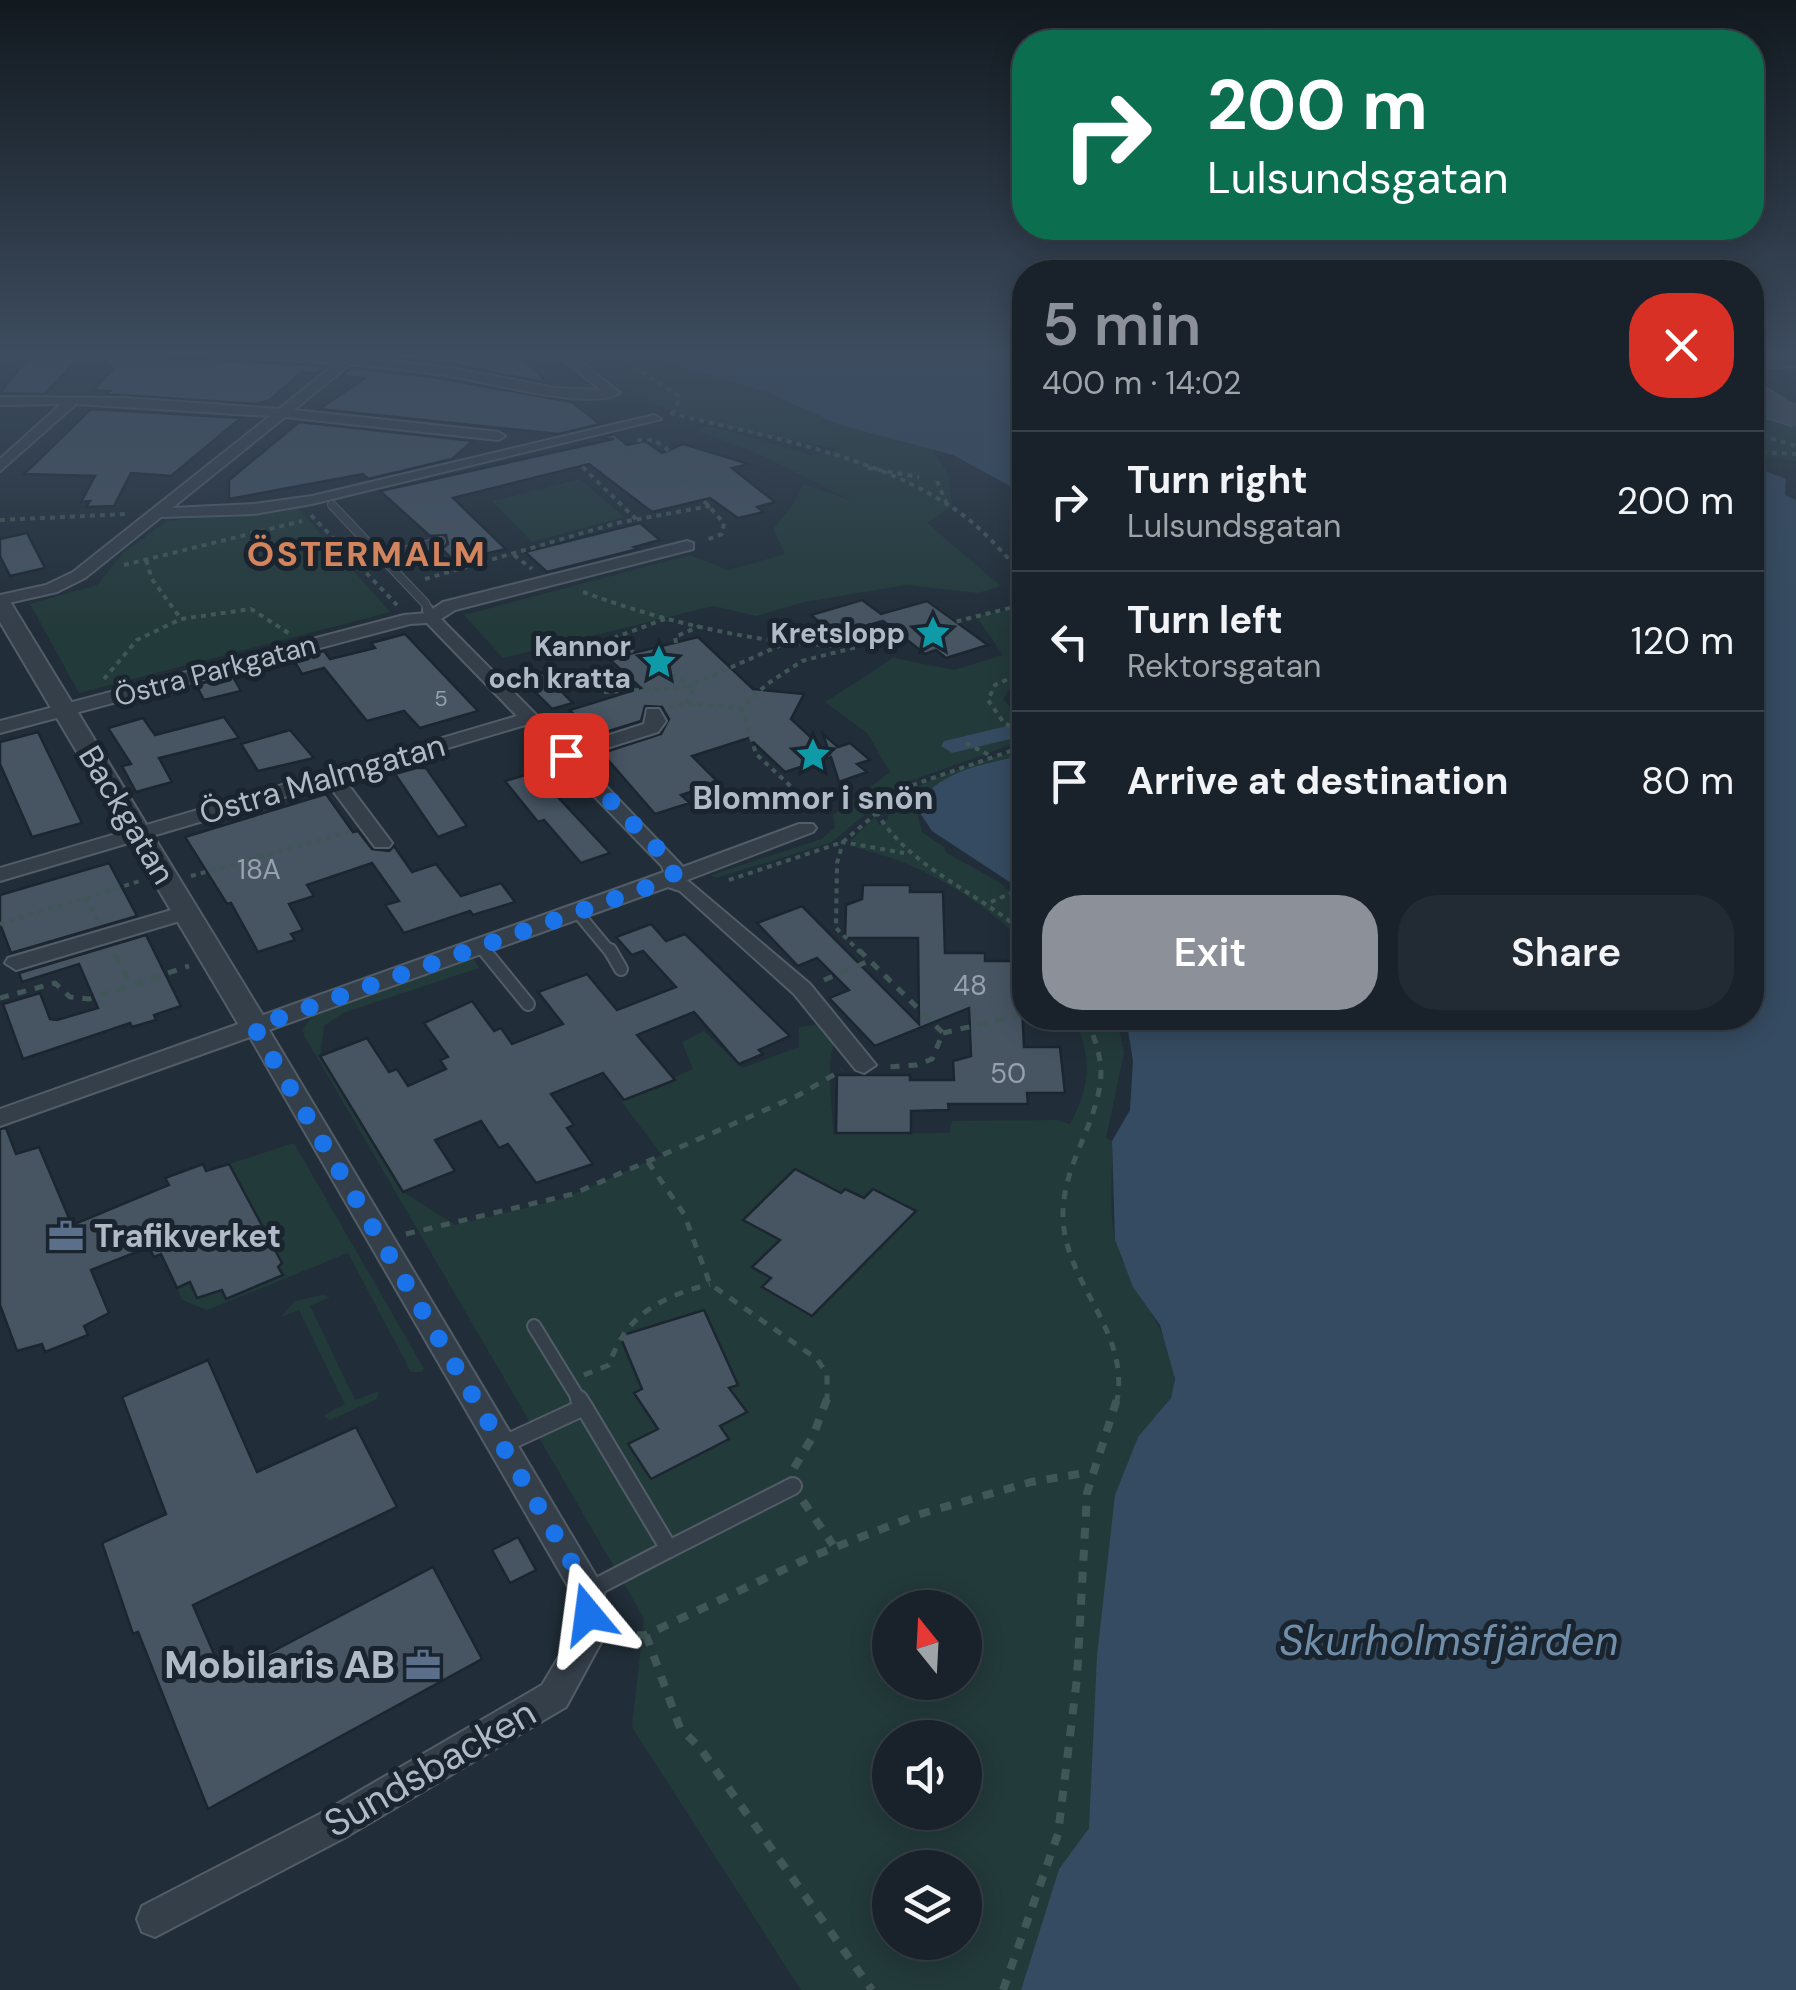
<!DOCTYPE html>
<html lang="en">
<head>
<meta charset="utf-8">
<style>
  :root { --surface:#19222b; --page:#222a33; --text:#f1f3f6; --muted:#9fa4a9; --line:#373f47; --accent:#8c9099 }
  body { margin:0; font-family:"DM Sans",sans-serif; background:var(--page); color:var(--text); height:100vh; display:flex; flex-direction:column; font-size:38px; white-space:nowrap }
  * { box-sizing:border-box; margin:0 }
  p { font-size:32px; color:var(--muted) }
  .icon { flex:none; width:55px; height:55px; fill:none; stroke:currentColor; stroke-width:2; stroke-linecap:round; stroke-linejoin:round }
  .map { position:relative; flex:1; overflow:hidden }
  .sheet { position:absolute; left:1012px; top:260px; width:752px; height:770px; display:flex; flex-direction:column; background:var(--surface); border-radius:40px; box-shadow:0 5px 25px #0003,0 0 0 2px var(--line) }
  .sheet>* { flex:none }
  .hud { position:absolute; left:1012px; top:30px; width:752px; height:210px; border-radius:40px; box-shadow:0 5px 25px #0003,0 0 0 2px var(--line); background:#0b6e4f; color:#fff; overflow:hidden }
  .needle { width:65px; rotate:342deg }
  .tools { position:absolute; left:872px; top:1590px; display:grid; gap:20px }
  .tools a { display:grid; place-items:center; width:110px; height:110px; border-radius:50%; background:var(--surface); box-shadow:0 5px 25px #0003,0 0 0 2px var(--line); font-size:50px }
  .pin { position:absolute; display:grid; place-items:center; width:85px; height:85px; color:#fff; margin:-42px; border-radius:20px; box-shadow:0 5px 15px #0006 }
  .me { position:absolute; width:110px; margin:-55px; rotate:344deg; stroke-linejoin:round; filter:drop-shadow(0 0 8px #0008) }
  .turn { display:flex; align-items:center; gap:35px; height:210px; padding:0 30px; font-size:45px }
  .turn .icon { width:130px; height:130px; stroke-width:2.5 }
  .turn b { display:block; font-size:70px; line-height:85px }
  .round { display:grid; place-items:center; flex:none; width:105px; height:105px; border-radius:40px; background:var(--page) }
  .head { display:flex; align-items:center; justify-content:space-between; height:170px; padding:0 30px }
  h1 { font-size:60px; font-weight:600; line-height:75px; color:var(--accent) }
  .cta { display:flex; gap:20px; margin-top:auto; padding:20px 30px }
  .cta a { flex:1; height:115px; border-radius:40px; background:var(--accent); color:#fff; font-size:40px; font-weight:600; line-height:115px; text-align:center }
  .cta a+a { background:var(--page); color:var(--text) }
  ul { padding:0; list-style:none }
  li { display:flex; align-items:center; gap:30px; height:140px; padding:0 30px; border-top:2px solid var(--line) }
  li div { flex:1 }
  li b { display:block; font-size:38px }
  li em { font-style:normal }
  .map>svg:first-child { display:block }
</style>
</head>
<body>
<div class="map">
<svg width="1796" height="1990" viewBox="0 0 1796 1990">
  <rect width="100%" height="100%" fill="#212e39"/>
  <g fill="#233a3a" fill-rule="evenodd">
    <path d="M579 352 637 356 769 393 837 424 932 449 949 476 952 506 927 523 1001 586 978 593 906 585 805 602 756 616 713 606 503 658 464 615 690 555 728 570 785 554 773 529 792 506 803 484 853 501 765 457 699 431 708 425 810 455 842 449C777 439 668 420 613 383 601 375 590 362 579 352Z"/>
    <polygon points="1752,408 1796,425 1796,461 1753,456"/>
    <polygon points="580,479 624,517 532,542 492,501"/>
    <polygon points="297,507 390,612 79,693 30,604 97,585 123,553 167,521"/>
    <path d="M1025 607V677L1013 682 1003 700C1018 712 1025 721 1025 740L901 784 832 842 716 878 711 875 822 839 835 827 833 815 890 772 867 733 825 702 893 658 955 670 1003 655 976 616Z"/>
    <path d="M1025 748V755C984 765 939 770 916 807L922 832 944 847 947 853 1002 884 1025 908V943C974 894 919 862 850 846L856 841H850L875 817 879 825 888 819C891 783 994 758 1025 748Z"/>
    <path d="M473 958 479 968 343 1013 324 1026 320 1056 403 1192 455 1225 563 1199 662 1155 621 1101 693 1069 682 1042 704 1031 742 1068 799 1047V1027L829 1023 836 1038C824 1066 833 1103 833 1134L949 1133 952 1121 1057 1120 1070 1124C1090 1087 1093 1057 1074 1018H1117L1124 1053 1106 1138 1112 1141C1113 1173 1108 1213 1116 1243 1128 1288 1186 1347 1172 1394 1167 1409 1148 1425 1138 1437L1095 1746 1089 1828 1059 1869 1021 1990H801L632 1727 644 1618 304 1035 303 1029 313 1016ZM890 1608H965V1682H890ZM890 1738H965V1812H890ZM890 1868H965V1942H890Z"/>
    <polygon points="294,1143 424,1369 422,1372 411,1372 348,1253 207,1310 182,1300 177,1288 190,1282 197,1298 222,1290 226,1299 282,1275 278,1267 281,1262 229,1164"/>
    <polygon points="323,1295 330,1297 310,1306 355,1400 379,1391 377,1399 330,1420 323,1416 345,1404 299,1310 281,1317 295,1301"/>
  </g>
  <g fill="#354b61">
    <polygon points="634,352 1025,352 1025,494 953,455 837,424 769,393"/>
    <polygon points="1753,466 1786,479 1785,495 1796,500 1796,1990 1021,1990 1059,1869 1089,1828 1097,1656 1115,1495 1138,1437 1171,1398 1175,1379 1160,1325 1133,1287 1115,1240 1112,1141 1130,1110 1133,1061 1126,1018 1752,1018"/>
    <path d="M1025 755V892L932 831 916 807C939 770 984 764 1025 755Z"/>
  </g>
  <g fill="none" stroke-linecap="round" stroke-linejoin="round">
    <polygon fill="#354b61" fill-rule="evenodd" points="1025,717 1025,733 1019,737 952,753 941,746 944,741 1003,727"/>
  </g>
  <g fill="#475563" stroke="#1c2630" stroke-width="2.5">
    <polygon points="368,352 467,357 517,352 548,383 446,363 366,355"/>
    <polygon points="28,358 79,358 45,394 0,393"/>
    <polygon points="102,358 206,359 326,366 317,373 302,372 270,400 256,404 106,394 110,391 94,390 113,368"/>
    <polygon points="351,368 432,377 572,402 600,424 559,434 319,409 365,378 341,376"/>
    <polygon points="91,409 241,418 171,476 131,473 114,506 86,507 90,501 81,502 95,476 24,474"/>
    <polygon points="298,423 299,422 473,441 452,459 368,479 363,474 229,499 229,480"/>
    <polygon points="614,434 627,445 645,441 662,453 683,444 749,464 732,468 775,502 757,507 764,512 738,518 710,498 652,512 589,464 453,498 506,549 454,561 442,549 448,544 446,535 430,536 380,491 614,439 601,438"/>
    <polygon points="640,523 660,540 634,547 638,549 547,572 525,552"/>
    <polygon points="27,533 45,568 10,576 0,556 0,539"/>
    <polygon points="862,600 881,614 927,601 988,645 946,658 936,650 925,654 883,621 835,635 811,615"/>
    <polygon points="405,634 478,711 420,728 404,711 367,721 324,668 302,674 293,659 324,651 330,659 375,648 371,643"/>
    <polygon points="698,637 753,689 804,694 791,719 830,755 823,734 838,747 850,743 870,760 857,764 867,772 839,782 831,757 785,772 749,738 692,756 719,783 681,795 690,803 655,814 602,753 661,734 669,719 662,707 645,706 641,721 593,736 570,710 641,688 609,659"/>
    <polygon points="542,672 573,703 552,709 521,678"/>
    <polygon points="232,675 241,691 204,700 196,685"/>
    <polygon points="224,717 239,738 159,758 172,782 136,792 122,766 131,764 108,728 143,718 155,735"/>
    <polygon points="290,730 314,758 258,771 241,744"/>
    <polygon points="38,732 82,823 32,837 0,764 0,742"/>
    <polygon points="416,768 426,768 467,826 438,837 395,774"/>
    <polygon points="532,773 540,778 610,853 581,863 544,820 538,822 505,781"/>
    <polygon points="326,794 353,832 358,831 372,849 389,851 394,846 412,872 436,864 461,896 501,883 515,902 473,915 470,911 404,933 385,905 399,901 372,863 307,885 314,896 289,904 303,930 291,934 295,940 258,952 231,903 227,904 185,837"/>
    <polygon points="109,863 137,916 11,953 0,924 0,895"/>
    <polygon points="863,885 910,885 910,892 943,892 945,953 985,953 985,961 1020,961 1024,1047 1060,1047 1065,1093 1027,1093 1028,1104 948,1104 949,1110 911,1111 911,1133 836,1133 837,1075 910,1075 910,1080 954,1080 953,1061 971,1056 969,1008 875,1046 829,998 849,990 817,958 798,966 757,923 802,906 919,1024 918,938 845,938 846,905 862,899"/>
    <polygon points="651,924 666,941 685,934 790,1036 759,1050 763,1054 739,1064 694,1012 637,1035 675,1080 624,1100 603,1073 551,1094 574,1125 567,1128 593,1164 536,1183 508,1144 499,1148 481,1121 435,1140 455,1171 403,1192 320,1056 367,1038 389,1072 397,1069 408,1086 446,1069 440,1060 448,1057 424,1023 472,1001 494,1031 501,1028 512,1044 563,1024 538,992 587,974 617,1010 676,987 643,951 632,955 616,937"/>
    <polygon points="146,935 181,1006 154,1015 156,1020 132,1027 130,1023 23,1059 3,1004 40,993 50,1019 57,1020 98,1008 79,964 22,982 19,973"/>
    <polygon points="6,1128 16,1154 39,1147 72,1225 169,1185 165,1178 203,1164 206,1171 229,1164 282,1263 278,1267 283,1275 226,1299 222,1290 197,1298 190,1282 177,1288 161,1254 154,1257 149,1247 91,1270 109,1313 84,1326 88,1335 45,1352 42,1344 17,1351 0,1305 0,1129"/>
    <polygon points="795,1169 841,1193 845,1189 864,1198 873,1189 916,1211 812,1316 762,1287 771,1278 752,1267 780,1240 743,1220"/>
    <polygon points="704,1310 738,1385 729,1388 747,1412 720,1426 729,1439 651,1479 628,1444 658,1429 634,1393 642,1389 620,1336"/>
    <polygon points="208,1360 257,1472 356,1427 397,1507 193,1605 224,1677 433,1567 482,1659 208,1809 138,1632 133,1634 102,1543 166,1514 122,1397"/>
    <polygon points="518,1537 536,1570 510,1583 492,1550"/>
  </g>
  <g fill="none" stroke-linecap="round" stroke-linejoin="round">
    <defs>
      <g id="service-far3">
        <polyline points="332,505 425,603 429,612"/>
        <polyline points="381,557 441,541"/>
      </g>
      <g id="service-far2">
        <polyline points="428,610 431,618"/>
        <polyline points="577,912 611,953"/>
        <polyline points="480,946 486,953"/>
      </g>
      <g id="service-far1">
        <polyline points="484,950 528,1004"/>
        <polyline points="610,950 621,969"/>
        <polyline points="534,1326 580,1401"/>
      </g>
      <g id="service">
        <polyline points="584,1407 669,1549 793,1486"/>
        <polyline points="504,1444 584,1407 579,1399"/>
        <polyline points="588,1591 669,1549"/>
      </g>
      <g id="minor">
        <path d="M202 352 345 356 350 352H364L359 358 446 367 556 388 601 390 554 352H568L620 393C589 412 482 380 444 375 413 370 381 367 350 364L294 410 498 432 505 436 498 440 285 417 172 508 254 504 312 496 654 415 661 419 312 504 254 514 161 517 85 578 57 592 0 605V595L46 585 73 572 270 416 76 404 0 471V459L61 404 0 405V397L125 398 279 409 336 363 208 356Z"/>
        <polygon points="687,541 693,543 693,549 455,610 441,619 569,748 644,724 647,709 659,709 666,721 658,732 578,757 683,867 799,824 813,824 816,828 813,832 687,880 810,984 876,1065 864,1073 856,1070 794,994 680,891 668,887 269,1030 599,1581 604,1591 604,1637 566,1707 344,1838 155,1937 142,1932 137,1919 142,1906 320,1814 542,1685 572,1635 572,1593 250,1037 0,1126 0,1109 664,872 662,866 525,725 344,779 392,843 389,847 375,847 328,784 0,881 0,868 517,716 427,623 410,624 0,733 0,721 404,615 427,613 443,602"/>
        <polygon points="185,906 193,907 196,912 193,917 16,970 5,963 8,958"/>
      </g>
      <g id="tertiary">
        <polygon points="1796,356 1796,366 1752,368 1752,358"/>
        <polygon points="0,596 11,603 270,1027 266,1034 244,1034 240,1027 0,622"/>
      </g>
      <polygon id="secondary" points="1752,381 1785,400 1785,408 1771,408 1752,396"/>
    </defs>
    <use href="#service-far3" stroke="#525d67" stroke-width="10"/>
    <use href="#service-far2" stroke="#525d67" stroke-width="14"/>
    <use href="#service-far1" stroke="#525d67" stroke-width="16"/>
    <use href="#service" stroke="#525d67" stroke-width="20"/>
    <use href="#minor" stroke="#525d67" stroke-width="4"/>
    <use href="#tertiary" stroke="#525d67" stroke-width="4"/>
    <use href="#secondary" stroke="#525d67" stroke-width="4"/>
    <g stroke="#415757" stroke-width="4" stroke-dasharray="5 5" stroke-linecap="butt">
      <polyline points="619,352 634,367 680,397 673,414"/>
      <path d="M670 413C764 437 871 453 953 508 981 526 1003 553 1025 577"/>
      <polyline points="1752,433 1796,446"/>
      <polyline points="637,440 654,440 671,452 671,465 724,523 722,534 704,541"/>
      <polyline points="615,445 646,466 671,465"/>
      <polyline points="1752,452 1796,454"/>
      <polyline points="568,453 638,521"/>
      <polyline points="868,468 919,477"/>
      <polyline points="937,481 947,504"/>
      <polyline points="311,515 397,605"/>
      <polyline points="0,520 127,514"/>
      <polyline points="514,555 532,569"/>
      <polyline points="146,560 152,579 181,619"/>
      <polyline points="124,565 302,521"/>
      <polyline points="425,579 617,523 710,506"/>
      <path d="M583 592C665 622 753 643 840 646"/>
      <polyline points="665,619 616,637 648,665 665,670 692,687"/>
      <polyline points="676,643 675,637 700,626"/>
      <polyline points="1025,671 995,685 988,700 1004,723 1025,732"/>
      <polyline points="104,679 137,640 181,619 251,609 290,634"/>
      <polyline points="604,692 689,687"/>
      <polyline points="687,703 696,683 781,645"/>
      <polyline points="669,708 687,703 742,708 767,684 802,661 1025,604"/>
      <polyline points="742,708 756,754 813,807"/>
      <polyline points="966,743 989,755"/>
      <path d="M876 812C912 870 976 890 1025 934"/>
      <polyline points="191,876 348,832"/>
      <polyline points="729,880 843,842 907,787 1025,746"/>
      <polyline points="86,898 98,922"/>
      <polyline points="991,902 1025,887"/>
      <polyline points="0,924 140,881"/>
      <polyline points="861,953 836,928 837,863 843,842 904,853"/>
    </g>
    <g stroke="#415757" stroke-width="5" stroke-dasharray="9 9" stroke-linecap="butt">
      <polyline points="859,950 943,1033 932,1059 917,1065 888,1067"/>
      <polyline points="115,954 130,984"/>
      <polyline points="824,980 869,961"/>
      <polyline points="0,998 55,983 70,997 89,999 189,966"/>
      <path d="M1087 1018C1093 1035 1100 1052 1101 1070 1101 1122 1061 1163 1063 1219 1066 1285 1130 1331 1117 1401"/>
      <polyline points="943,1033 1025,1014"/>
      <polyline points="648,1162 684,1214 710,1284 817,1359 827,1374 827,1401"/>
      <polyline points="406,1234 573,1194 797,1096 842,1070"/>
      <path d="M584 1375 609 1365C626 1314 661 1297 710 1284"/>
    </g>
    <g stroke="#415757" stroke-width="8" stroke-dasharray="11 11" stroke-linecap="butt">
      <polyline points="794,1468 813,1436 827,1399"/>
      <polyline points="803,1501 833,1545"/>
      <polyline points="646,1635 680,1728 700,1748 872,1990"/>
      <polyline points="615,1636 646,1635 808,1558 917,1515 1031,1482 1090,1472"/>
      <polyline points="1003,1990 1058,1834 1077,1678 1087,1493 1117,1399"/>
    </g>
    <use href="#service-far3" stroke="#353f4a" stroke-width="8"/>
    <use href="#service-far2" stroke="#353f4a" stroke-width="10"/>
    <use href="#service-far1" stroke="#353f4a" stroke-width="12"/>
    <use href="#service" stroke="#353f4a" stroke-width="16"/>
    <use href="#minor" fill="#353f4a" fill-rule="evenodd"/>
    <use href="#tertiary" fill="#353f4a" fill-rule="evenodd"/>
    <use href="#secondary" fill="#434f5d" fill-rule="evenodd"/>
    <defs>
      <polyline id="secondary-bridge" points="1769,407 1796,416"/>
    </defs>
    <use href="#secondary-bridge" stroke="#525d67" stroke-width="24" stroke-linecap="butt"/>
    <use href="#secondary-bridge" stroke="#434f5d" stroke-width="21"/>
  </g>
  <linearGradient id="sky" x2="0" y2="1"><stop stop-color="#12191f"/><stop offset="0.56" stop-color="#3d4c5f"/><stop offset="1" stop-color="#3d4c5f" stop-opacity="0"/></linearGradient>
  <rect width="1796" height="631" fill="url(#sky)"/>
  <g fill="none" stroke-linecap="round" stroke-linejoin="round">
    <polyline stroke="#1a73e8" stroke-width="18" stroke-dasharray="0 32.4" points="566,755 672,864 674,873 668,880 254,1027 588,1590 588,1614"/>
  </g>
  <defs>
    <symbol id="sight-bare" viewBox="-9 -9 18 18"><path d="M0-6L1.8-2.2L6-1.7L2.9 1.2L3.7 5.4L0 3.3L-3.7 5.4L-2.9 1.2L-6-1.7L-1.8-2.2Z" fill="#0f9aa8" stroke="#1a242e" stroke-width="2.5" paint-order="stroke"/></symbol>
    <symbol id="office-bare" viewBox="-9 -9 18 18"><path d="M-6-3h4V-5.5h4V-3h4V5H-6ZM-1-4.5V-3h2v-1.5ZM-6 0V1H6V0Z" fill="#5c6f8a" stroke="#1a242e" stroke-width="2.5" paint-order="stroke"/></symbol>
  </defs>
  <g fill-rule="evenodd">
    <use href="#sight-bare" x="908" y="608" width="50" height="50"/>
    <use href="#sight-bare" x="634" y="637" width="50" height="50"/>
    <use href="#sight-bare" x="788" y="730" width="50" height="50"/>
    <use href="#office-bare" x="41" y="1211" width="50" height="50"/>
    <use href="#office-bare" x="398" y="1640" width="50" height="50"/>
  </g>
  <g text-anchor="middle" stroke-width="10" stroke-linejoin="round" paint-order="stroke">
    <g font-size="22" fill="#95a1ad">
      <text x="441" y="706">5</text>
    </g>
    <g font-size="28" font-weight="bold" fill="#afbac6" stroke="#1a242e" text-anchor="end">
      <text x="905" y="643">Kretslopp</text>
      <text x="631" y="656">Kannor<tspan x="631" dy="32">och kratta</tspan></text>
    </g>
    <g font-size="28" fill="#afbac6" stroke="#1a242e">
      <text transform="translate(215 670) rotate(-15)" y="10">Östra Parkgatan</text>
    </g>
    <g font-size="28" fill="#95a1ad">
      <text x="259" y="879">18A</text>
      <text x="970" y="995">48</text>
      <text x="1008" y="1083">50</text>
    </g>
    <g font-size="32" fill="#afbac6" stroke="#1a242e">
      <text transform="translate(322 779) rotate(-16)" y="11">Östra Malmgatan</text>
      <text transform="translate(127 815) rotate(59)" y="11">Backgatan</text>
    </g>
    <g font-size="32" font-weight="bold" fill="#afbac6" stroke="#1a242e">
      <text x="813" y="809">Blommor i snön</text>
      <text x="94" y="1247" text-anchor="start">Trafikverket</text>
    </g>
    <g font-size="35" font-weight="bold" letter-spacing="2.5" fill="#d4845c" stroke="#1a242e">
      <text x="367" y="566">ÖSTERMALM</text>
    </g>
    <g font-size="38" font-weight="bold" fill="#afbac6" stroke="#1a242e" text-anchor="end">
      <text x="395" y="1678">Mobilaris AB</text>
    </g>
    <g font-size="38" fill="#afbac6" stroke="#1a242e">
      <text transform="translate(430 1768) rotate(-30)" y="13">Sundsbacken</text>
    </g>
    <g font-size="42" font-style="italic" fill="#708eaa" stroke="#1a242e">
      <text x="1449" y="1655">Skurholmsfjärden</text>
    </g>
  </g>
</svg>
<div class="tools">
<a><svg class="needle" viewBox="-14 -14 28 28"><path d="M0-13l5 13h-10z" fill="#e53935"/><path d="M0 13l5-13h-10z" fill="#9fa4a9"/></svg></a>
<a><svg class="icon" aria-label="sound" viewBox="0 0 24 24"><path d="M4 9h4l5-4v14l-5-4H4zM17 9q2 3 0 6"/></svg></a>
<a><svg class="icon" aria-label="layers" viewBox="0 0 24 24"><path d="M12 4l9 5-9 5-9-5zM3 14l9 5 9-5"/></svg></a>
</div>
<div class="pin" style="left:566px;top:755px;background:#d93025"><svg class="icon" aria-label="arrive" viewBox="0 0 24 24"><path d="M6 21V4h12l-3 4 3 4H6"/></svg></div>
<svg class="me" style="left:588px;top:1614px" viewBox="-20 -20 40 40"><path d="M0-17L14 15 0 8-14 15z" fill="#1a73e8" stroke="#fff" stroke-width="4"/></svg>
<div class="hud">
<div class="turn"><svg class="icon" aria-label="right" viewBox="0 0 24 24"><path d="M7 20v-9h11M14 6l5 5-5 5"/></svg><div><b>200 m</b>Lulsundsgatan</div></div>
</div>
<section class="sheet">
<div class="head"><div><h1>5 min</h1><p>400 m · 14:02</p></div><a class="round" style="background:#d93025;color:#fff"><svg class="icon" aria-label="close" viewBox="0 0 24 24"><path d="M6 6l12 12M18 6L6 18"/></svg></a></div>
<ul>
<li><svg class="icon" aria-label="right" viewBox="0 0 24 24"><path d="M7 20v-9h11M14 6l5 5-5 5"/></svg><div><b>Turn right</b><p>Lulsundsgatan</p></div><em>200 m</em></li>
<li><svg class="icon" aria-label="left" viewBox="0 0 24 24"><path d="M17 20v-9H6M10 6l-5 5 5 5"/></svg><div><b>Turn left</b><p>Rektorsgatan</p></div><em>120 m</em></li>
<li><svg class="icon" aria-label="arrive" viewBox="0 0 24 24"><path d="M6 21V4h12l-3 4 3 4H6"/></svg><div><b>Arrive at destination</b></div><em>80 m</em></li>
</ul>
<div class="cta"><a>Exit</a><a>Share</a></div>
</section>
</div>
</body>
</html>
